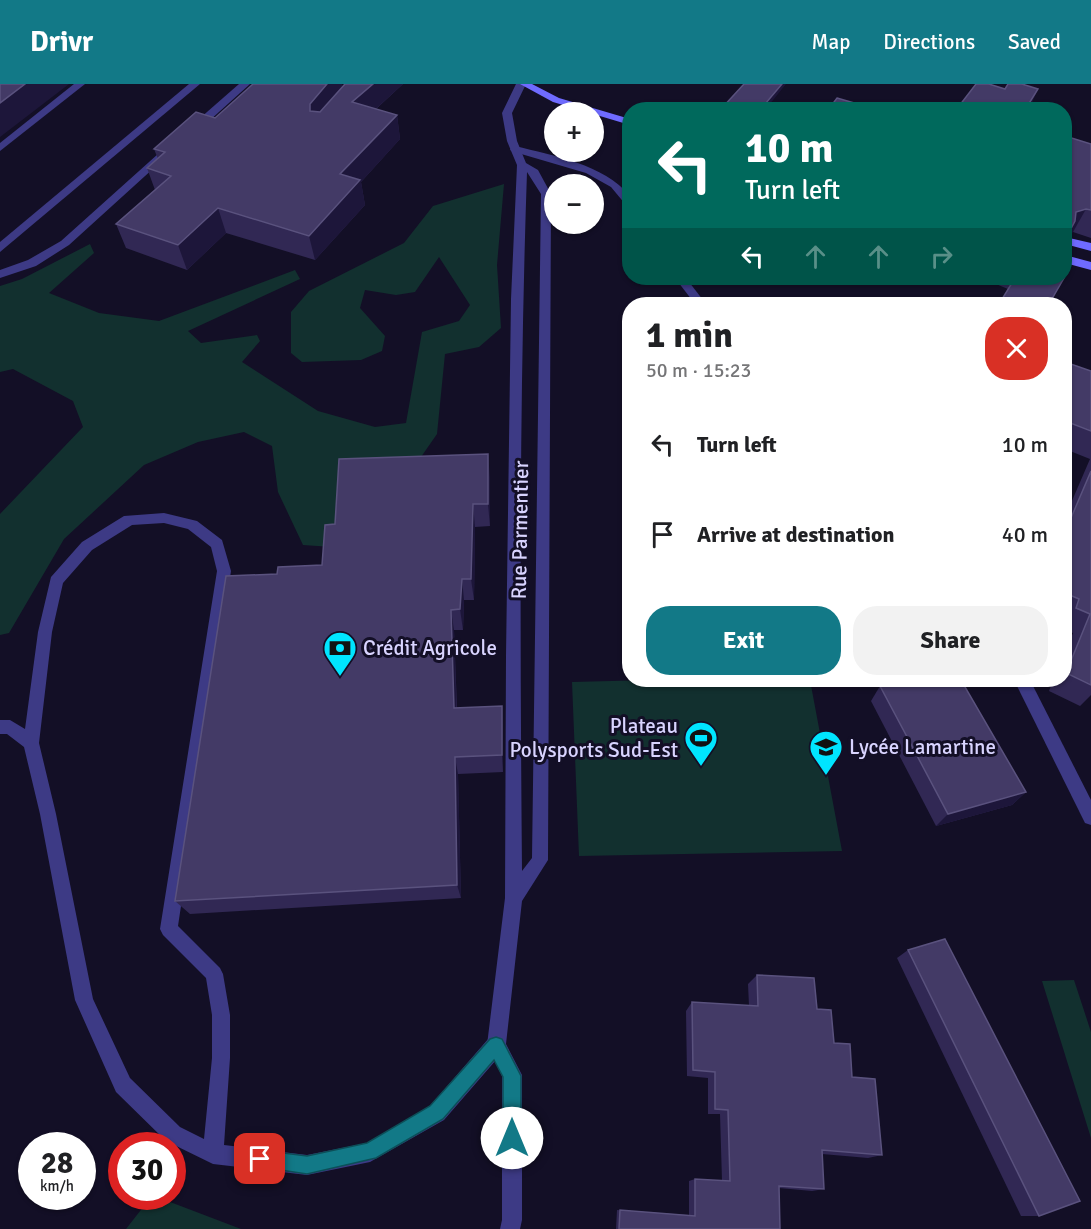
<!DOCTYPE html>
<html lang="en">
<head>
<meta charset="utf-8">
<style>
  :root { --surface:#fff; --page:#f2f2f2; --text:#202124; --muted:#757577; --accent:#127987 }
  body { margin:0; font-family:Signika,sans-serif; background:var(--page); color:var(--text); height:100vh; display:flex; flex-direction:column; font-size:22px; white-space:nowrap }
  * { box-sizing:border-box; margin:0 }
  p { font-size:20px; color:var(--muted) }
  .icon { flex:none; width:33px; height:33px; fill:none; stroke:currentColor; stroke-width:2; stroke-linecap:round; stroke-linejoin:round }
  .map { position:relative; flex:1; overflow:hidden }
  .details { position:absolute; left:622px; top:213px; width:450px; height:390px; display:flex; flex-direction:column; background:var(--surface); border-radius:24px; box-shadow:0 2px 4px #0004 }
  .details>* { flex:none }
  .top-card { position:absolute; left:622px; top:18px; width:450px; height:183px; border-radius:24px; box-shadow:0 2px 4px #0004; background:#00695c; color:#fff; overflow:hidden }
  .buttons { position:absolute; left:544px; top:18px; display:grid; gap:12px }
  .buttons a { display:grid; place-items:center; width:60px; height:60px; border-radius:50%; background:var(--surface); box-shadow:0 2px 4px #0004; font-size:30px }
  .speed { position:absolute; left:18px; top:1048px; display:flex; gap:12px; font-size:30px; font-weight:700; text-align:center }
  .speed>* { display:grid; place-content:center; width:78px; height:78px; border-radius:50%; background:var(--surface); box-shadow:0 2px 4px #0004; line-height:1 }
  .speed small { font-size:15px; font-weight:400 }
  .speed .limit { border:9px solid #d22; background:#fff; color:#111 }
  .pin { position:absolute; display:grid; place-items:center; width:51px; height:51px; color:#fff; margin:-26px; border-radius:12px; box-shadow:0 3px 9px #0006 }
  .me { position:absolute; width:66px; margin:-33px; rotate:0deg; stroke-linejoin:round; filter:drop-shadow(0 0 4px #0008) }
  .turn { display:flex; align-items:center; gap:21px; height:126px; padding:0 24px; font-size:27px }
  .turn .icon { width:78px; height:78px; stroke-width:2.5 }
  .turn b { display:block; font-size:42px; line-height:51px }
  .lanes { display:flex; align-items:center; height:57px; padding:0 24px; background:#0003; justify-content:center; gap:30px; direction:ltr }
  .lanes .off { opacity:.35 }
  .round { display:grid; place-items:center; flex:none; width:63px; height:63px; border-radius:24px; background:var(--page) }
  .head { display:flex; align-items:center; justify-content:space-between; height:102px; padding:0 24px }
  h1 { font-size:36px; font-weight:700; line-height:45px }
  .button { display:flex; gap:12px; margin-top:auto; padding:12px 24px }
  .button a { flex:1; height:69px; border-radius:24px; background:var(--accent); color:#fff; font-size:24px; font-weight:700; line-height:69px; text-align:center }
  .button a+a { background:var(--page); color:var(--text) }
  ul { padding:0; list-style:none }
  li { display:flex; align-items:center; gap:18px; height:90px; padding:0 24px }
  li div { flex:1 }
  li b { display:block; font-size:22px }
  li em { font-style:normal }
  header { display:flex; align-items:center; gap:36px; box-sizing:border-box; height:84px; padding:0 30px; background:var(--accent); color:#fff }
  header strong { font-size:28px }
  nav { display:flex; gap:33px; margin-inline-start:auto; font-size:21px }
  .map>svg:first-child { display:block }
</style>
</head>
<body>
<header>
<strong>Drivr</strong>
<nav><a>Map</a><a>Directions</a><a>Saved</a></nav>
</header>
<div class="map">
<svg width="1091" height="1145" viewBox="0 0 1091 1145">
  <rect width="100%" height="100%" fill="#130f26"/>
  <g fill="#12302f">
    <polygon points="504,100 497,181 501,244 479,263 445,270 437,350 405,396 332,463 303,461 278,408 272,362 244,348 198,358 144,381 64,455 9,549 0,551 0,430 83,343 73,317 13,285 0,288 0,202 22,195 90,160 94,169 49,209 99,229 159,237 295,186 300,195 188,247 201,259 257,251 260,257 242,278 318,327 375,343 406,339 422,248 459,237 470,221 439,173 415,208 396,211 365,206 360,224 385,252 382,267 361,276 302,278 291,269 291,228 309,207 404,159 433,122"/>
    <polygon points="651,596 810,596 842,767 579,772 572,598"/>
    <polygon points="1074,896 1091,948 1091,1054 1042,897"/>
    <polygon points="151,1113 157,1113 241,1145 126,1145"/>
  </g>
  <g fill="none" stroke-linecap="round" stroke-linejoin="round">
    <g fill="#3d3a85" fill-rule="evenodd">
      <polygon points="74,0 85,0 0,67 0,59"/>
      <polygon points="189,0 200,0 0,168 0,158"/>
      <polygon points="239,0 250,0 199,46 191,46 191,42"/>
      <polygon points="168,61 177,63 69,161 36,182 0,194 0,186 28,176 61,157"/>
      <path d="M515 62C554 72 603 80 630 112V122L626 121 611 103 586 89 511 67 510 65Z"/>
      <polygon points="675,194 686,194 706,220 695,220"/>
      <path d="M164 429 197 437 222 456 231 487 178 842 220 884 223 890 230 931V974L224 1061 307 1071 367 1059 430 1022 489 954 496 952 503 954 505 961 503 968 444 1036 370 1078 307 1091 213 1080 166 1057 116 1008 75 916 40 730 24 663 7 650H0V636H10L25 645 38 548 51 493 82 458 124 432ZM164 439 188 445 211 463 217 487 160 845 163 851 206 894 212 931V974L204 1055 180 1043 130 994 93 915 56 730 39 659 52 548 63 499 92 466 132 441Z"/>
      <polygon points="1014,596 1030,596 1091,716 1091,741 1085,739"/>
    </g>
    <path fill="#3d3a85" fill-rule="evenodd" d="M516 0H526L512 29 517 57 526 79 538 86 551 110 548 776 522 817 506 960 522 991V1136L520 1145H500L502 1136V992L487 961 505 814 506 571 511 215 517 81 507 57 502 29ZM527 88 541 110 532 774 522 787C520 554 519 321 527 88Z"/>
    <g fill="#6f6bff" fill-rule="evenodd">
      <polygon points="520,0 532,0 559,14 630,35 630,41 553,18"/>
      <polygon points="1065,153 1091,159 1091,167 1065,160"/>
      <polygon points="1065,171 1091,178 1091,186 1065,179"/>
    </g>
  </g>
  <g fill="#312854">
    <polygon points="253,0 342,0 342,3 345,0 403,0 376,25 397,31 400,55 361,98 365,121 315,176 226,149 187,186 126,164 116,140 155,106 147,84 158,75 154,65 215,34"/>
    <polygon points="1091,60 1091,154 1073,148 1068,150"/>
    <polygon points="999,194 1064,194 1008,205 996,200"/>
    <polygon points="1065,278 1091,287 1091,611 1080,622 1049,607 1053,596 1065,596 1065,568 1073,549 1065,546 1065,433 1090,375 1065,365"/>
    <polygon points="490,393 490,442 475,443 474,516 464,516 463,546 454,546 457,624 503,641 503,688 458,690 461,814 190,830 175,817 277,490 322,481 335,440"/>
    <polygon points="880,602 1026,708 1012,721 936,742 871,617"/>
    <polygon points="908,866 1039,1132 1021,1132 897,874"/>
    <polygon points="757,891 817,925 852,993 882,1071 868,1074 822,1070 824,1105 812,1107 779,1104 780,1145 616,1145 617,1126 689,1131 689,1097 695,1095 722,1097 720,1030 708,1030 708,994 687,992 686,927 692,918 749,922 748,900"/>
  </g>
  <g fill="#1d163a">
    <polygon points="25,0 69,0 0,53 0,19"/>
    <polygon points="327,0 342,0 343,10 315,45 310,27 310,20"/>
    <polygon points="373,0 403,0 356,43 352,18"/>
    <polygon points="782,0 786,0 765,26 760,26"/>
    <polygon points="1038,5 1029,26 1025,26"/>
    <polygon points="397,31 400,55 361,98 365,121 315,176 309,152 340,90"/>
    <polygon points="218,124 226,149 187,186 178,161"/>
    <polygon points="1086,125 1073,148 1065,151 1076,128"/>
    <polygon points="488,370 490,393 490,442 488,420"/>
    <polygon points="473,420 475,443 474,516 471,495"/>
    <polygon points="462,495 464,516 463,546 460,525"/>
    <polygon points="451,526 454,546 457,642 454,624"/>
    <polygon points="502,622 503,641 503,688 502,671"/>
    <polygon points="455,673 458,690 461,814 457,801"/>
    <polygon points="1026,708 1012,721 936,742 948,730"/>
  </g>
  <g fill="#433a66" stroke="#5a527e" stroke-width="1.5">
    <polygon points="0,0 25,0 0,19"/>
    <polygon points="253,0 327,0 310,20 310,27 320,28 345,0 373,0 352,18 397,31 340,90 360,96 309,152 218,124 178,161 116,140 171,92 147,84 165,68 154,65 196,28 215,34"/>
    <polygon points="744,0 782,0 760,26 727,26 722,24"/>
    <polygon points="976,0 989,0 1005,5 1008,0 1022,0 1038,5 1025,26 956,26"/>
    <polygon points="837,14 868,23 866,26 828,26"/>
    <polygon points="1065,52 1091,60 1091,126 1086,125 1076,128 1075,137 1065,156"/>
    <polygon points="1065,184 1069,185 1065,191"/>
    <polygon points="1015,194 1064,194 1049,220 999,220"/>
    <polygon points="1065,278 1091,287 1091,347 1065,337"/>
    <polygon points="488,370 488,420 473,420 471,495 462,495 460,525 451,526 454,624 502,622 502,671 455,673 457,801 175,817 226,492 277,490 278,483 322,481 325,441 335,440 339,375"/>
    <polygon points="1091,387 1091,601 1066,589 1090,530 1076,524 1079,515 1065,509 1065,493 1067,489 1065,488 1065,448"/>
    <polygon points="906,596 961,596 1026,708 948,730 880,602"/>
    <polygon points="945,855 1080,1117 1039,1132 908,866"/>
    <polygon points="757,891 814,894 817,925 831,926 834,959 850,960 852,993 875,995 882,1071 822,1066 824,1105 779,1102 780,1145 619,1145 620,1126 695,1132 695,1095 730,1097 728,1026 715,1025 715,988 693,986 692,918 758,922"/>
  </g>
  <polygon fill="#127987" stroke="#0c4f58" stroke-width="1.5" points="496,953 502,955 521,992 521,1054 518,1060 512,1063 506,1060 503,1054 503,993 494,976 443,1035 376,1074 307,1090 254,1082 251,1075 254,1069 260,1066 307,1072 367,1059 430,1022 490,955"/>
  <defs>
    <symbol id="bank-pin" viewBox="-11 -11 22 30"><path d="M0 17L-7.5 6A9.5 9.5 0 1 1 7.5 6Z" fill="#00e5ff" stroke="#130f26"/><path d="M-6-4H6V4H-6ZM0-2.3a2.3 2.3 0 1 0 0 4.6a2.3 2.3 0 1 0 0-4.6Z" fill="#111"/></symbol>
    <symbol id="stadium-pin" viewBox="-11 -11 22 30"><path d="M0 17L-7.5 6A9.5 9.5 0 1 1 7.5 6Z" fill="#00e5ff" stroke="#130f26"/><path d="M0-5a6.5 5 0 1 0 0 10a6.5 5 0 1 0 0-10ZM-3.5-1.8h7v3.6h-7Z" fill="#111"/></symbol>
    <symbol id="school-pin" viewBox="-11 -11 22 30"><path d="M0 17L-7.5 6A9.5 9.5 0 1 1 7.5 6Z" fill="#00e5ff" stroke="#130f26"/><path d="M0-5L7-2L0 1L-7-2ZM-4 1L0 2.5L4 1V4Q0 6-4 4Z" fill="#111"/></symbol>
  </defs>
  <g fill-rule="evenodd">
    <use href="#bank-pin" x="321" y="545" width="38" height="52"/>
    <use href="#stadium-pin" x="682" y="635" width="38" height="52"/>
    <use href="#school-pin" x="807" y="644" width="38" height="52"/>
  </g>
  <g text-anchor="middle" stroke-width="6" stroke-linejoin="round" paint-order="stroke">
    <g font-size="21" fill="#d9d4ff" stroke="#130f26">
      <text transform="translate(520 446) rotate(-89)" y="7">Rue Parmentier</text>
    </g>
    <g font-size="21" fill="#d9d4ff" stroke="#130f26" text-anchor="start">
      <text x="363" y="571">Crédit Agricole</text>
      <text x="678" y="649" text-anchor="end">Plateau<tspan x="678" dy="24">Polysports Sud-Est</tspan></text>
      <text x="849" y="670">Lycée Lamartine</text>
    </g>
  </g>
</svg>
<div class="buttons">
<a>+</a>
<a>−</a>
</div>
<div class="speed"><div>28<small>km/h</small></div><div class="limit">30</div></div>
<div class="pin" style="left:260px;top:1075px;background:#d93025"><svg class="icon" aria-label="arrive" viewBox="0 0 24 24"><path d="M6 21V4h12l-3 4 3 4H6"/></svg></div>
<svg class="me" style="left:512px;top:1054px" viewBox="-20 -20 40 40"><circle r="19" fill="#fff"/><path d="M0-13L10 11 0 6-10 11z" fill="#127987"/></svg>
<div class="top-card">
<div class="turn"><svg class="icon" aria-label="left" viewBox="0 0 24 24"><path d="M17 20v-9H6M10 6l-5 5 5 5"/></svg><div><b>10 m</b>Turn left</div></div>
<div class="lanes"><svg class="icon" aria-label="left" viewBox="0 0 24 24"><path d="M17 20v-9H6M10 6l-5 5 5 5"/></svg><svg class="icon off" aria-label="ahead" viewBox="0 0 24 24"><path d="M12 20V5M6 11l6-6 6 6"/></svg><svg class="icon off" aria-label="ahead" viewBox="0 0 24 24"><path d="M12 20V5M6 11l6-6 6 6"/></svg><svg class="icon off" aria-label="right" viewBox="0 0 24 24"><path d="M7 20v-9h11M14 6l5 5-5 5"/></svg></div>
</div>
<section class="details">
<div class="head"><div><h1>1 min</h1><p>50 m · 15:23</p></div><a class="round" style="background:#d93025;color:#fff"><svg class="icon" aria-label="close" viewBox="0 0 24 24"><path d="M6 6l12 12M18 6L6 18"/></svg></a></div>
<ul>
<li><svg class="icon" aria-label="left" viewBox="0 0 24 24"><path d="M17 20v-9H6M10 6l-5 5 5 5"/></svg><div><b>Turn left</b></div><em>10 m</em></li>
<li><svg class="icon" aria-label="arrive" viewBox="0 0 24 24"><path d="M6 21V4h12l-3 4 3 4H6"/></svg><div><b>Arrive at destination</b></div><em>40 m</em></li>
</ul>
<div class="button"><a>Exit</a><a>Share</a></div>
</section>
</div>
</body>
</html>
